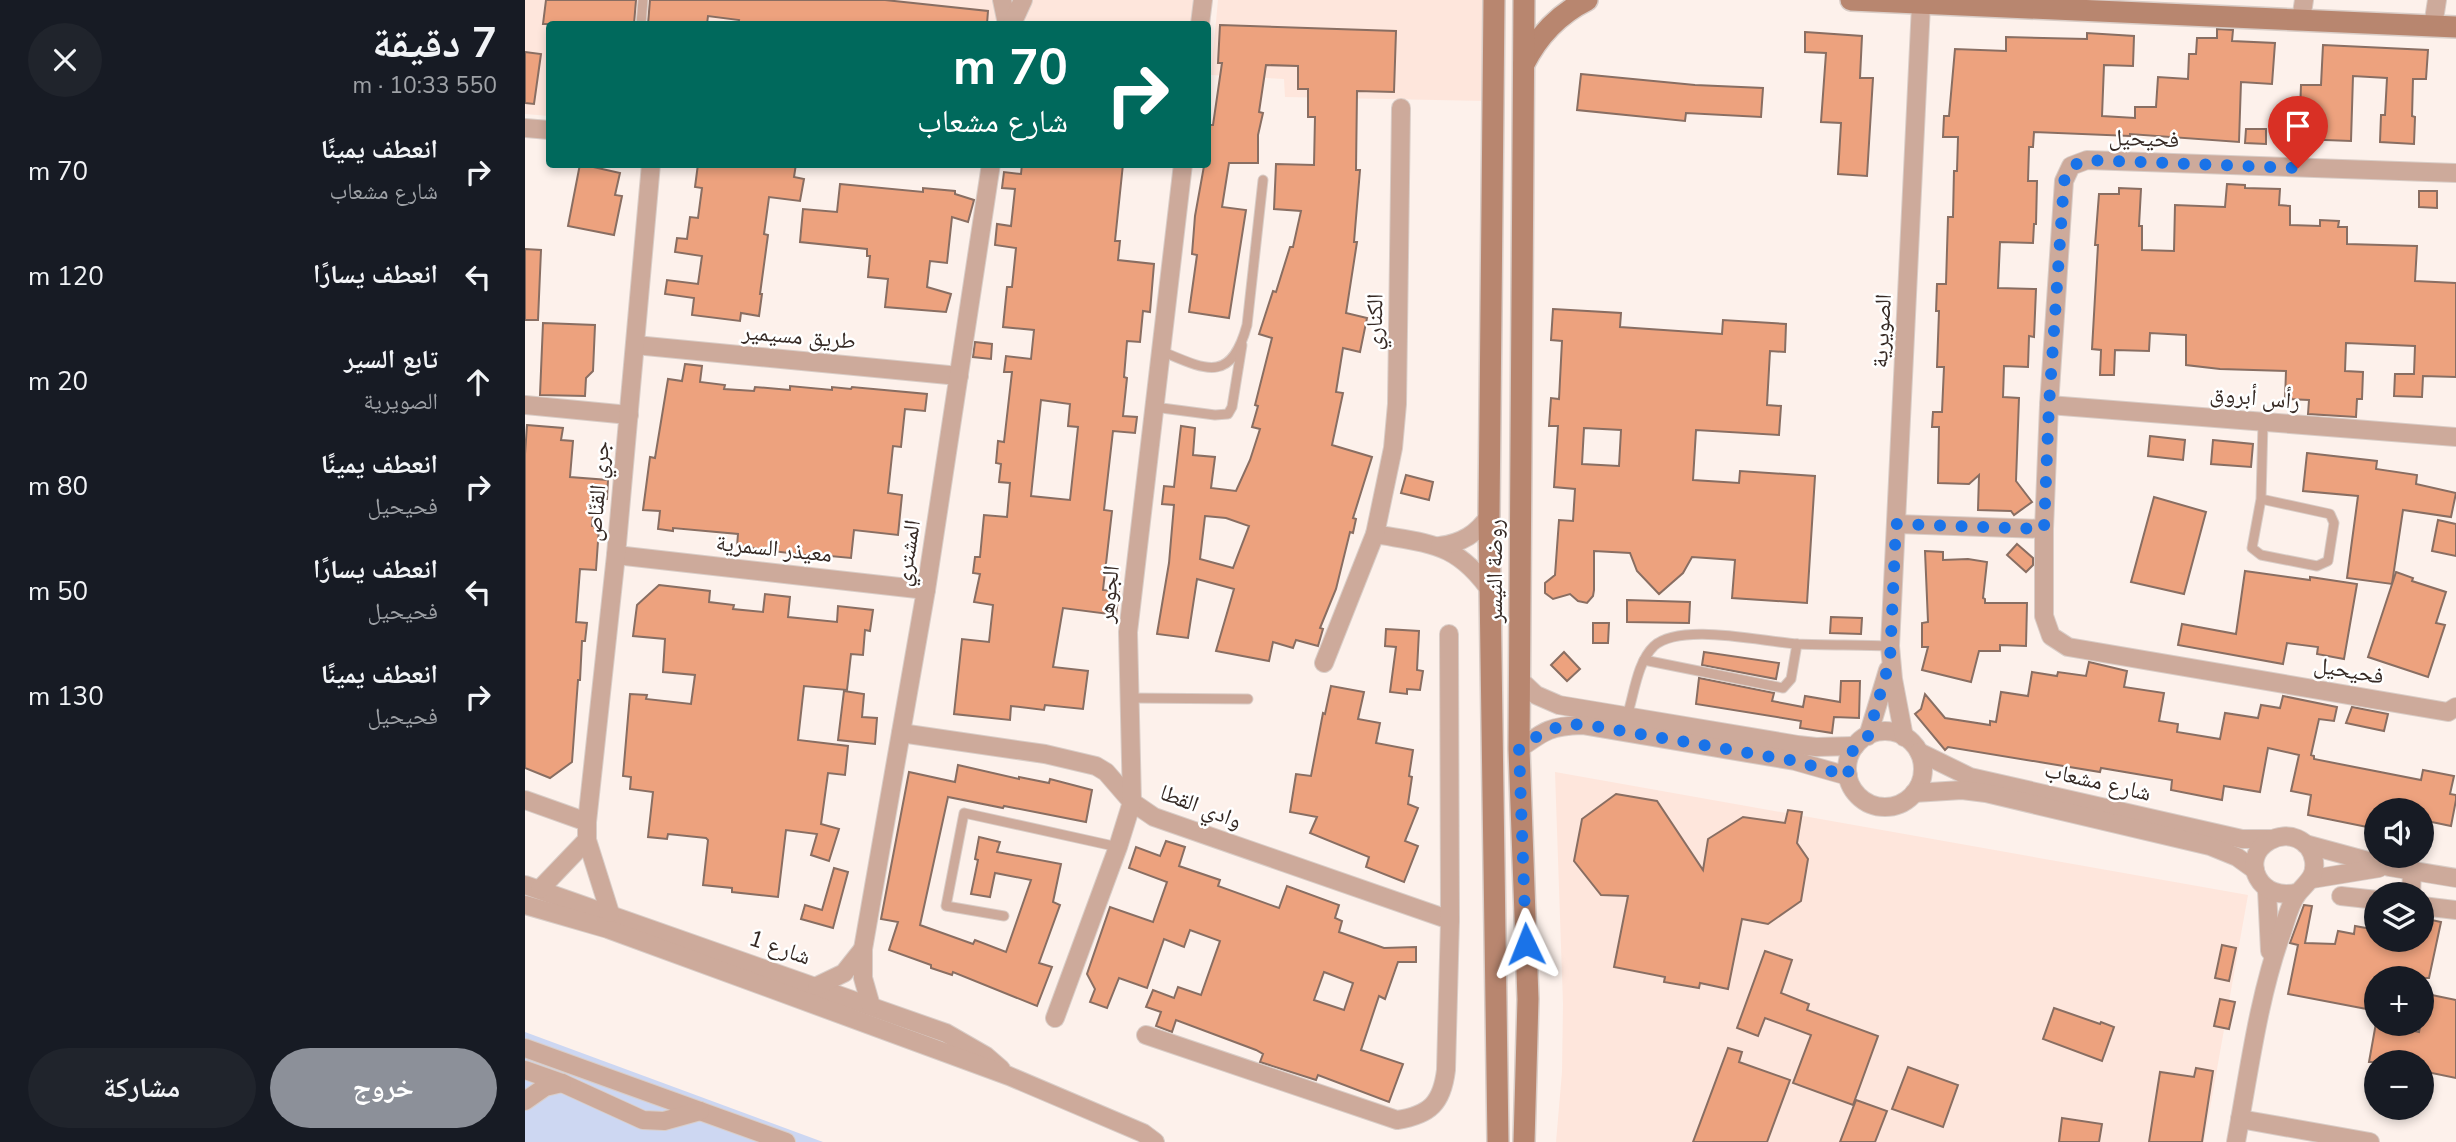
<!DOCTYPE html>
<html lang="ar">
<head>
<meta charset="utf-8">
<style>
  :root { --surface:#171b24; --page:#20242c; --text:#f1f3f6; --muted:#9ea1a6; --accent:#8c9099 }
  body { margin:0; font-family:"Nunito Sans","Noto Naskh Arabic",sans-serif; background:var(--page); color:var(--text); direction:rtl; height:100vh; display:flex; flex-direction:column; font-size:26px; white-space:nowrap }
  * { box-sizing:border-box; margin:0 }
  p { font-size:23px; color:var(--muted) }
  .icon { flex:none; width:38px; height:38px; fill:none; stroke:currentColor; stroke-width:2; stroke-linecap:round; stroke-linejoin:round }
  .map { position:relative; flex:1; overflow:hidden; direction:ltr }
  .sheet { display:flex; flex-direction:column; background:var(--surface); width:525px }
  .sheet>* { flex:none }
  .guide { position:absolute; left:21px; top:21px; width:665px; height:147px; border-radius:7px; box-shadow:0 4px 10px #0003; direction:rtl; background:#00695c; color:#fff; overflow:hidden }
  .fabs { position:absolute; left:1839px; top:798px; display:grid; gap:14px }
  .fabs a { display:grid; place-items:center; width:70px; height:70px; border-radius:50%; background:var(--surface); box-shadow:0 4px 10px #0003; font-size:35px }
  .pin { position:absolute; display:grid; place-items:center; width:60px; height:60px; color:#fff; margin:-72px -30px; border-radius:50% 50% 50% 0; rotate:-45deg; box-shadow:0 0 7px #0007 }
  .pin .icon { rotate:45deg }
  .me { position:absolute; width:77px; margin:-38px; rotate:358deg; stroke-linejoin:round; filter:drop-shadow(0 0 5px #0008) }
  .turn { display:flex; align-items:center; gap:24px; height:147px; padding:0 28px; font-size:32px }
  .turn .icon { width:91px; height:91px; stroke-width:2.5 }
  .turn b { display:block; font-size:49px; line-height:60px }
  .round { display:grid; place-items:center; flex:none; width:74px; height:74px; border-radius:37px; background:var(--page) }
  .headline { display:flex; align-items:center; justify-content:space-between; height:119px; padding:0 28px }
  h1 { font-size:42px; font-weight:700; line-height:52px }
  .button { display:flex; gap:14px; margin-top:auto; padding:14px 28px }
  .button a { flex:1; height:80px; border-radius:42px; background:var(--accent); color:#fff; font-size:28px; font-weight:700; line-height:80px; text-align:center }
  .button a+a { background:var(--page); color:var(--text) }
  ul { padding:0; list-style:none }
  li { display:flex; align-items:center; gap:21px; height:105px; padding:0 28px }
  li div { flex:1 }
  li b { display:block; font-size:26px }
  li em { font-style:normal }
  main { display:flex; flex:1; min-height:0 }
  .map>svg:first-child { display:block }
</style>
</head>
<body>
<main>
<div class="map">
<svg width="1931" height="1142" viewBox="0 0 1931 1142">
  <rect width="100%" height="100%" fill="#fdf1eb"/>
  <g fill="#fee6dc">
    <polygon points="0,0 469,0 472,6 472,24 24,24 24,116 0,114"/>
    <polygon points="504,0 672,0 670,24 497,24"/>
    <polygon points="693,0 960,0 961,101 760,97 759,79 686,75"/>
    <polygon points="1030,772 1723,895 1679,1142 1031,1142 1037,1072 1038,1004"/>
  </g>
  <polygon fill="#cdd7f2" points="0,1032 298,1142 0,1142"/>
  <g fill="#eda27e" stroke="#896e62" stroke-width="2" fill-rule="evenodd">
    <polygon points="21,0 111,0 109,24 18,24"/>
    <polygon points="125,0 360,0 463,11 462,24 213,24 214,20 183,16 182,24 123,24"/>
    <path d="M695 25 871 31 869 92 832 91 831 170H835L829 242H832L821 313 842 318 835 352 818 348 811 392 818 393 807 445 847 457 828 518 831 519 828 533 825 532 811 589 795 628 798 629 793 646 771 640 768 648 748 642 744 661 691 651 709 589 672 579 663 638 632 634 644 563 649 505 637 504 639 486 649 487 656 426 670 428 668 455 690 457 686 488 711 491 725 460 735 429 727 427 733 406 730 405 747 338 734 334 748 291 751 292 765 247H768L776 211 749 209 751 164 789 165 790 117H783V89H773V66L741 65 734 112 738 113 733 135V163H704L697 207 721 210 704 318 664 312 672 255 667 254 670 216 679 166H682V125H688L697 63H693ZM680 516 701 518 724 526 708 568 675 559Z"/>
    <polygon points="1692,29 1708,30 1707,41 1750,43 1747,84 1716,82 1714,142 1605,134 1605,136 1509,132 1508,147 1504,147 1503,181 1512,181 1511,224 1509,224 1508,243 1475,242 1473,288 1511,289 1509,337 1504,336 1503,367 1479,366 1478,397 1494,398 1491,481 1507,502 1489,515 1486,511 1453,510 1454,475 1444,484 1413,483 1414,427 1407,427 1408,412 1417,412 1419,367 1412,367 1414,311 1411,311 1412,284 1421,284 1423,217 1428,217 1429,171 1432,171 1433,137 1418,137 1419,116 1424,116 1430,49 1481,51 1481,37 1562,39 1562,33 1609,36 1608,66 1579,65 1577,116 1610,118 1610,107 1631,107 1633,77 1663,79 1664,54 1671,54 1672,38 1692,38"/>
    <polygon points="1280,32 1337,36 1335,78 1348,78 1342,176 1313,174 1316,123 1296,122 1301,53 1280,52"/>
    <polygon points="1798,45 1903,50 1901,79 1888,79 1887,116 1890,117 1889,144 1855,142 1856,115 1860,115 1862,78 1828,76 1826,141 1774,139 1776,85 1796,85"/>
    <polygon points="0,52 16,54 9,104 0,103"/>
    <polygon points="1056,74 1170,85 1238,88 1236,117 1161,113 1160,121 1052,110"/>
    <polygon points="1721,129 1741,129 1741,144 1720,143"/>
    <polygon points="55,164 95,173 90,195 97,196 89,235 43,226"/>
    <polygon points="173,164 271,164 269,177 279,179 275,201 244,197 239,234 243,235 235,294 237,294 234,316 216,313 215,321 167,315 169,298 140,294 142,280 173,284 177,256 150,252 152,238 162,239 165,217 173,218 177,188 170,187"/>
    <path d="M497 164H598L590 241H595L593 260 629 264 625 312 618 311 615 342 602 341 599 377 602 378 598 416 612 417 610 433 588 431 579 510 587 511 578 590 594 592 591 615 538 608 528 667 563 671 558 709 520 705 519 710 486 706 485 720 429 714 437 639 464 642 468 605 449 602 455 574 448 573 450 557H455L459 515 482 517 485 483 474 482 476 464 471 463 473 441 479 442 487 372H479L481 356 506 359 509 330 478 327 482 287H487L491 248 470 245 472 224 486 226 490 189 477 188 479 172 496 174ZM516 400 545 404 543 426 553 427 545 500 506 496Z"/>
    <polygon points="315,184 398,192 398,188 430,191 430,194 449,200 443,222 427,217 422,263 405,261 402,287 426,294 421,312 360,307 363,279 343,277 345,256 342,256 342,249 275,242 278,209 312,212"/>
    <polygon points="1702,184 1720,185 1720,188 1755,189 1754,205 1765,206 1765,225 1795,226 1795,220 1814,221 1813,227 1822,227 1822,244 1892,246 1890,281 1931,283 1931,377 1898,376 1897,397 1869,396 1870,374 1889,374 1890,346 1821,343 1820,371 1838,372 1837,399 1832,399 1831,417 1783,414 1784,400 1760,399 1761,371 1695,369 1661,365 1661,335 1625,333 1624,351 1590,350 1589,375 1575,375 1576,350 1567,349 1573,245 1570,245 1574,194 1594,194 1594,188 1616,189 1614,226 1617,226 1617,250 1649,251 1650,205 1700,207"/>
    <polygon points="1894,191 1912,191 1912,208 1894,207"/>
    <polygon points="0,249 16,250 13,320 0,320"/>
    <path d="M1028 309 1096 313 1095 327 1197 334 1198 320 1261 324 1260 352 1245 351 1242 405 1256 406 1254 435 1171 430 1168 480 1214 483 1215 471 1290 476 1282 603 1207 598 1210 560 1167 557 1158 573 1134 594 1112 571 1105 553 1069 551V590L1068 596 1062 603 1053 601 1045 594 1028 599 1020 593V583L1030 575 1034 520 1048 521 1050 489 1029 487 1033 426H1024L1026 398 1034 399 1037 341 1026 340ZM1059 428 1096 430 1094 466 1057 464Z"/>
    <polygon points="18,323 70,325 68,371 61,378 60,396 15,395"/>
    <polygon points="450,342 467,344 466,359 448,357"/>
    <polygon points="160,364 177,366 175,382 200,385 199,389 229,391 230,387 265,390 265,386 307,390 307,387 326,389 327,387 402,394 400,411 380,409 376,447 368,446 363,493 377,495 373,535 329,530 326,558 294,555 293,557 212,546 213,534 148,528 148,531 133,529 135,511 118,510 125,457 130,458 143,379 157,381"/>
    <polygon points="2,425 38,428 36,440 48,441 45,477 83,480 82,499 69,498 67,526 74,527 71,570 55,569 51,622 62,623 60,641 57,641 55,680 53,680 47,762 25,778 0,768 0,454"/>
    <polygon points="1625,436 1660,440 1658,460 1623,456"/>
    <polygon points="1688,440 1728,444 1726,467 1686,464"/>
    <polygon points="1782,453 1852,461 1851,469 1892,475 1891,484 1931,493 1926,517 1878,510 1867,584 1822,578 1833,496 1778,491"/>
    <polygon points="881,475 908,482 904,500 876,493"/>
    <polygon points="1629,497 1681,512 1659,594 1606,582"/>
    <polygon points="1913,520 1931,524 1931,556 1907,551"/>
    <polygon points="1492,544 1508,558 1508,565 1501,572 1482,555"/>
    <polygon points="1400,551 1418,552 1418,560 1443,559 1462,562 1458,598 1460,599 1460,603 1502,603 1501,646 1475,645 1475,651 1454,651 1446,682 1397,670 1403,647 1397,647 1397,623 1403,622"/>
    <polygon points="1720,571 1785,580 1785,577 1832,584 1819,659 1792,654 1793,647 1762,643 1758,664 1653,645 1657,624 1711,634"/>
    <polygon points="1871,572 1888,578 1887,581 1921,592 1911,623 1920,625 1903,677 1843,657"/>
    <polygon points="134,585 185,591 184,602 209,605 208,609 238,612 240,594 265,597 263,617 312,622 313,606 348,610 345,631 340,630 338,655 326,654 322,690 279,686 273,740 323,746 320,775 303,773 296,824 314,829 304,861 286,855 292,834 261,830 253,897 207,892 207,888 178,885 183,840 181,838 143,834 142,839 123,837 128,792 105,789 106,777 98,776 105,694 122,695 121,699 166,704 170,675 138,672 140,639 108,636 112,605"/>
    <polygon points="1102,600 1165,602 1164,623 1102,622"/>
    <polygon points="1306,617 1337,618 1336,634 1305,633"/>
    <polygon points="1068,623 1084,623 1083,643 1068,643"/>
    <polygon points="861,629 894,631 892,670 898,671 895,690 882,689 882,694 865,692 871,647 860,646"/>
    <polygon points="1039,652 1055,669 1042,681 1026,665"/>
    <polygon points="1179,652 1254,663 1251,679 1177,665"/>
    <polygon points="1564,662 1602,671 1599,687 1639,693 1634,721 1653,724 1652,732 1695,739 1700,713 1733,718 1736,705 1755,708 1758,696 1812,707 1809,721 1794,719 1786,755 1789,756 1789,759 1896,780 1898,770 1929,776 1925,794 1931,795 1931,800 1926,826 1897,820 1897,810 1852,810 1852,829 1783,815 1786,795 1766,791 1774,755 1743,748 1735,792 1699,786 1697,800 1646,790 1647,780 1576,768 1575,772 1423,747 1420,750 1390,714 1396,709 1400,694 1420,718 1465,725 1465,721 1471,722 1476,692 1503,696 1507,672 1532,676 1533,672 1561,676"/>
    <polygon points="1174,678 1249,693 1247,701 1278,707 1280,696 1315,702 1316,681 1335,681 1334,718 1309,717 1307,733 1275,728 1276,721 1171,704"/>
    <polygon points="806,686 839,692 833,719 855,723 851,743 888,750 884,776 887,777 883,804 893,808 880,841 893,846 879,882 841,867 844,857 785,833 792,817 765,812 771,774 786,776 798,713 800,714"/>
    <polygon points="319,691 339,694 337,717 352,718 350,744 313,740"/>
    <polygon points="1827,707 1863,714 1859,731 1821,723"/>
    <polygon points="433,765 494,779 494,777 524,783 525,779 567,790 561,822 479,806 478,808 423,797 395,925 448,944 450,940 481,952 506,880 470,873 465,897 446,894 453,860 450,859 454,837 475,842 472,852 536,864 528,902 535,905 514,963 527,967 512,1006 428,972 427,975 406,968 406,965 364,950 373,922 356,919 384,772 430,782"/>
    <polygon points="1091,794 1132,801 1178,870 1183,839 1218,817 1260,823 1263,810 1277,812 1272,843 1283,859 1276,901 1243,924 1217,919 1203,989 1175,983 1174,988 1139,982 1140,977 1089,967 1103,896 1076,895 1049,861 1057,819"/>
    <path d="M641 841 660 847 654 866 695 880 693 886 754 908 762 886 814 905 810 918 817 921 814 932 859 948 891 947V962H873L860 999 854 996 836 1050 878 1064 864 1102 793 1075 791 1080 735 1062 738 1054 731 1050 651 1020 647 1032 631 1026 636 1012 621 1007 628 990 649 998 653 987 676 995 695 941 665 930 659 947 639 939 622 988 594 978 582 1008 565 1002 570 989 562 974 585 907 628 922 642 882 604 868 611 847 635 856ZM799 972 828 983 819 1010 789 1000Z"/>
    <polygon points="309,868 323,872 308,928 276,919 280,905 297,910"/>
    <polygon points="1779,905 1787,906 1780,943 1810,944 1813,931 1829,934 1830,926 1852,930 1852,940 1897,940 1897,918 1916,922 1904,978 1852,978 1852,1011 1763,994 1773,945 1765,943"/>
    <polygon points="1697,945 1711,948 1704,981 1690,978"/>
    <polygon points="1240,951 1267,960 1256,993 1284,1004 1282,1010 1353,1036 1328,1105 1268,1083 1286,1035 1240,1018 1233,1036 1212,1028"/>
    <polygon points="1902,994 1931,1000 1931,1078 1897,1071 1897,1062 1844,1062 1851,1023 1894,1032"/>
    <polygon points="1695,999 1710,1002 1704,1029 1689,1026"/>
    <polygon points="1529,1008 1575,1024 1576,1022 1589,1027 1577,1061 1518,1039"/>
    <polygon points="1203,1048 1217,1052 1214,1062 1265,1080 1242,1142 1168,1142"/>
    <polygon points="1383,1067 1433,1085 1418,1127 1367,1109"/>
    <polygon points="1671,1068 1688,1071 1677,1142 1624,1142 1635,1072 1669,1077"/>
    <polygon points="1331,1100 1362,1111 1350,1142 1315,1142"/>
    <polygon points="1537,1118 1577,1124 1574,1142 1534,1142"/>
  </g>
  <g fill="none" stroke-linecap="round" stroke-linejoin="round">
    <defs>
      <g id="lane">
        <polyline points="116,24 118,0"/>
        <path d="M636 351C681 370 706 384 722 325L738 180"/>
        <polyline points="629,407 690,415 703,414 707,407 717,345"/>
        <polyline points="1736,499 1805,514 1809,523 1803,561 1792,566 1736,555 1727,548 1736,499 1738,422"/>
        <polyline points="1119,660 1258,688 1266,679 1272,644"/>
        <polyline points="605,698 723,699"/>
        <path d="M1102 716C1109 695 1112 662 1129 646 1156 622 1238 642 1273 644 1303 645 1334 645 1365 646"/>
        <polyline points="479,916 421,906 439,813 593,847"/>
      </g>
      <g id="street">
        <polyline points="477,0 482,24"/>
        <polyline points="1776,20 1779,0"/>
        <polyline points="487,24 498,0"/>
        <polyline points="675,24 678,0"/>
        <polyline points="1908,26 1912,0"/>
        <polyline points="0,128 24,130"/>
        <polyline points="1931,173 1562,160 1546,166 1539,181 1524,405 1519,529 1519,616 1526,636 1543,647 1923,712 1931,707"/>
        <polyline points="110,345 434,376"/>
        <polyline points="0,405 104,415"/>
        <polyline points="1524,405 1931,437"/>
        <polyline points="1371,524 1519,529"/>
        <path d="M850 534C905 544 932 542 967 593"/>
        <path d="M915 546C937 543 952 534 964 516"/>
        <polyline points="91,555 401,590"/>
        <polyline points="799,663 850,534 868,448 872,404 876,108"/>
        <polyline points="994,679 1011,695 1034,705 1273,745 1291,747 1330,746"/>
        <circle cx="1360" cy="769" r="38"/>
        <polyline points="376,733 520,754 571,766 581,772 607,802 629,817 925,920"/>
        <polyline points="1343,736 1363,670"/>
        <polyline points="1379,737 1368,679 1365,646 1396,5"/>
        <path d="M994 749C1019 731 1025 726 1057 725L1270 761 1323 776"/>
        <polyline points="1394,752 1445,777 1717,839 1746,839"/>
        <polyline points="1389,793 1437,790 1461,793 1685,846 1712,857 1730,870"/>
        <polyline points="0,800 62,822"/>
        <polyline points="1780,844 1865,867 1931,878"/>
        <polyline points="1787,879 1854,868"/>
        <polyline points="0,885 421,1033 461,1056 476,1069"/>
        <polyline points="15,889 62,840"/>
        <polyline points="1742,890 1745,951"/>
        <polyline points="1886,894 1887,872"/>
        <polyline points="1816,896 1852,900"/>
        <polyline points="0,905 83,929 484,1076 618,1133 630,1142"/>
        <polyline points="1897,906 1931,910"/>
        <polyline points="85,913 62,840 62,822 91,555 126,164"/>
        <polyline points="292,986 319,973 338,949"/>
        <polyline points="346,1006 338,978 338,949 401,590 466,164"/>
        <polyline points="530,1018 593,847 607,802 603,632 658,164"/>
        <path d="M621 1035 872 1120C905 1115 917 1103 921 1070L925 920 924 634"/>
        <polyline points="0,1048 261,1142"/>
        <polyline points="0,1070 37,1083 118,1120 139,1121 175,1111"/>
        <polyline points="0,1101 20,1087 37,1083"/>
        <polyline points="1715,1119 1845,1142"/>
        <path d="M1711 1142C1724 1072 1733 999 1757 932 1761 920 1765 903 1773 893 1782 882 1791 877 1789 861 1786 839 1762 830 1744 841 1713 859 1735 904 1774 892"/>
      </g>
      <g id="secondary">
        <polyline points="969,0 964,516 973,1142"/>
        <polyline points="1326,0 1931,27"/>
        <path d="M999 64C1013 36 1034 14 1062 0"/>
        <polyline points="999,1142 1003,999 994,749 999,0"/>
      </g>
    </defs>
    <use href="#lane" stroke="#d9cdc7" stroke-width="11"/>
    <use href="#street" stroke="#d9cdc7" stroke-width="20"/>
    <use href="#secondary" stroke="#d9cdc7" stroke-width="24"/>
    <use href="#lane" stroke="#cdaa9b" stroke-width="9"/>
    <use href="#street" stroke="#cdaa9b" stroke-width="18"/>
    <use href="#secondary" stroke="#b8866f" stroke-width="21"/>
  </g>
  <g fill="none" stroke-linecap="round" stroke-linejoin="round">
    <path stroke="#1a73e8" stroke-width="12" stroke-dasharray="0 21.6" d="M1001 944 994 749C1019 731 1026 726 1057 724L1270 761 1323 776 1325 755 1331 746 1343 736 1365 660 1371 524 1519 529 1524 405 1539 181 1546 166 1562 160 1773 168"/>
  </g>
  <g text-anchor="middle" stroke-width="5" stroke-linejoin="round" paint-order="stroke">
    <g font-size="23" fill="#352924" stroke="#fff">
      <text transform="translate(1619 138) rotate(2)" y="8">فحيحيل</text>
      <text transform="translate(849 322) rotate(-89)" y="8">الكناري</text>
      <text transform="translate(1356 331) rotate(-87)" y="8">الصويرية</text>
      <text transform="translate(274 336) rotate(5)" y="8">طريق مسيمير</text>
      <text transform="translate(1730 397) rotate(5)" y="8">رأس أبروق</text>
      <text transform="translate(72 491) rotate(-85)" y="8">جري القنّاص</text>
      <text transform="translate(249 548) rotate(6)" y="8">معيذر السمرية</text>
      <text transform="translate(382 553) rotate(-81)" y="8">المشتري</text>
      <text transform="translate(969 571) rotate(-90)" y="8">روضة النيسر</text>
      <text transform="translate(583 594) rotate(-84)" y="8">الجوهر</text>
      <text transform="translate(1824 670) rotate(10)" y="8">فحيحيل</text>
      <text transform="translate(1573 781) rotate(13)" y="8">شارع مشعاب</text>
      <text transform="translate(676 806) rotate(21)" y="8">وادي القطا</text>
      <text transform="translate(255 947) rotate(19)" y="8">شارع 1</text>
    </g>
  </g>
</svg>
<div class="fabs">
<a><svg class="icon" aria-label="sound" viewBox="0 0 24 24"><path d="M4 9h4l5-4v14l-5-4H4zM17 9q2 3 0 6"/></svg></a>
<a><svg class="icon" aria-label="layers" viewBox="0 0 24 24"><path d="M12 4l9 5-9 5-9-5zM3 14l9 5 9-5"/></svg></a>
<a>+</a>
<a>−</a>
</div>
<div class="pin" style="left:1773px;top:168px;background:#d93025"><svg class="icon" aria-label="arrive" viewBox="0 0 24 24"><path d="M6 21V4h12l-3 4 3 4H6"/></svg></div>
<svg class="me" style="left:1001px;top:944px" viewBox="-20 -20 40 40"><path d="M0-17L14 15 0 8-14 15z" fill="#1a73e8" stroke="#fff" stroke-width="4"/></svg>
<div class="guide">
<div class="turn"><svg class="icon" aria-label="right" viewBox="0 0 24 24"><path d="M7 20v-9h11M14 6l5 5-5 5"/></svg><div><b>70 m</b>شارع مشعاب</div></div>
</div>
</div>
<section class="sheet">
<div class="headline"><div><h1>7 دقيقة</h1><p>550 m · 10:33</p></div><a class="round"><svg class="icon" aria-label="close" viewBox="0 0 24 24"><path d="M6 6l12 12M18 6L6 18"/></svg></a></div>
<ul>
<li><svg class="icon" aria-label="right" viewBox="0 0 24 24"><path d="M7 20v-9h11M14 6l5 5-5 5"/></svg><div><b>انعطف يمينًا</b><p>شارع مشعاب</p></div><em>70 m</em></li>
<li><svg class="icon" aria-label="left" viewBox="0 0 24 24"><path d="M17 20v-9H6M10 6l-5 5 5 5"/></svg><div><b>انعطف يسارًا</b></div><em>120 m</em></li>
<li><svg class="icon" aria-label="ahead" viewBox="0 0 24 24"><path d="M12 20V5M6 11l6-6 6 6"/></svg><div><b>تابع السير</b><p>الصويرية</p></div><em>20 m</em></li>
<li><svg class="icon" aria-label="right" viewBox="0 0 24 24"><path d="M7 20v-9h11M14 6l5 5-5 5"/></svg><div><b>انعطف يمينًا</b><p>فحيحيل</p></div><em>80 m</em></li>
<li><svg class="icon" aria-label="left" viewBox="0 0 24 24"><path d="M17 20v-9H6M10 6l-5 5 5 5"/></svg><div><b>انعطف يسارًا</b><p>فحيحيل</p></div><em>50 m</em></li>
<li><svg class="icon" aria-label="right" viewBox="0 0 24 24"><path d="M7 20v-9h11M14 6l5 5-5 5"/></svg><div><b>انعطف يمينًا</b><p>فحيحيل</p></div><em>130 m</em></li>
</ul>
<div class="button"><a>خروج</a><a>مشاركة</a></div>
</section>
</main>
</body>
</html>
